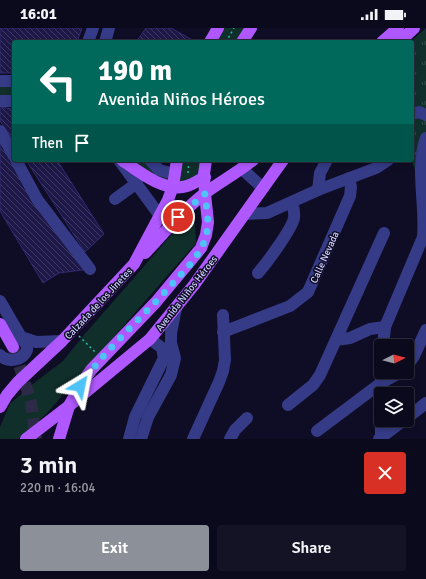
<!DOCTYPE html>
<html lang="en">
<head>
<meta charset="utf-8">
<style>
  :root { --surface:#0b0a1c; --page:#141325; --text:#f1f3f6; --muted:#9a9aa3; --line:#2b2b3b; --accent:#8c9099 }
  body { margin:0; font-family:Signika,sans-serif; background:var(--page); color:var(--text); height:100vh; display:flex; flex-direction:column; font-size:15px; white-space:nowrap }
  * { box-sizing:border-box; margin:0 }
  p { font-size:13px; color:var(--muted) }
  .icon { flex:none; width:22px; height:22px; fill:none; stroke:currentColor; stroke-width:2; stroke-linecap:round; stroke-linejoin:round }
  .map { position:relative; height:411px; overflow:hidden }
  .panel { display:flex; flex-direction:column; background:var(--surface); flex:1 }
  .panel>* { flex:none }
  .guide { position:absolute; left:12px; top:12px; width:402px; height:122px; border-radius:4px; box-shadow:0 2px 6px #0003,0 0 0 1px var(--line); background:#00695c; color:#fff; overflow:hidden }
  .needle { width:26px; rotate:84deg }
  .tools { position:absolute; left:374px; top:311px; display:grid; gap:8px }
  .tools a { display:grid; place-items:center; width:40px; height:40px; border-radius:4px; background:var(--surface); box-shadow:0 2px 6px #0003,0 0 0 1px var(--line); font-size:20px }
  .pin { position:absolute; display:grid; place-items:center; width:34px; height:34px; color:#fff; margin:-17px; border:2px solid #fff; border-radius:50%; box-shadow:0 1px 4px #0007 }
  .me { position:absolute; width:44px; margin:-22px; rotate:35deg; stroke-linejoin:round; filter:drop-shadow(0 0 3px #0008) }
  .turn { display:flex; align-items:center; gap:14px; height:84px; padding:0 20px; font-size:18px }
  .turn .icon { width:52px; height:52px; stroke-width:2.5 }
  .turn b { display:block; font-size:28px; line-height:34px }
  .then { display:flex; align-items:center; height:38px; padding:0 20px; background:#0003; gap:8px; font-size:15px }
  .round { display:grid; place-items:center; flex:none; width:42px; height:42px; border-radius:4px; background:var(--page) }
  .overview { display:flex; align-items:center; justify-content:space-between; height:68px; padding:0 20px }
  h1 { font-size:24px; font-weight:600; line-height:30px }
  .primary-button { display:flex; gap:8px; margin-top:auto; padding:8px 20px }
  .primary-button a { flex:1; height:46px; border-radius:4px; background:var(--accent); color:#fff; font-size:16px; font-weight:600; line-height:46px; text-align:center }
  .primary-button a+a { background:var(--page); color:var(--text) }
  .status { display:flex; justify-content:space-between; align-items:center; height:28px; padding:0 20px; background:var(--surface); direction:ltr }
  .status svg { height:11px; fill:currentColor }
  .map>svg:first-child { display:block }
</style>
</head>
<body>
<div class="status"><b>16:01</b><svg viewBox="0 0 49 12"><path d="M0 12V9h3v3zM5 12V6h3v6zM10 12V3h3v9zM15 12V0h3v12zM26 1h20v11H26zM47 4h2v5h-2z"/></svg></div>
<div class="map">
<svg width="426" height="411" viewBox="0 0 426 411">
  <defs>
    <pattern id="grass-tufts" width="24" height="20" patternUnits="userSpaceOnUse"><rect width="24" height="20" fill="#102f2b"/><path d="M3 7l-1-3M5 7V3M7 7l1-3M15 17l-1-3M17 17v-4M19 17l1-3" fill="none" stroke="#324c4b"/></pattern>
    <pattern id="building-back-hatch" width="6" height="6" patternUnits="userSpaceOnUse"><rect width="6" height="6" fill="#1d1847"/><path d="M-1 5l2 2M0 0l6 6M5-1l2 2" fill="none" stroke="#3d3963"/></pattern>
  </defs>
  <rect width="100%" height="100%" fill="#0f0d25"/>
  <polygon fill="url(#grass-tufts)" points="426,0 426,168 411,132 412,132 412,14 410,14"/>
  <g fill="#102f2b">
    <polygon points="220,0 250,0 240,14 211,14"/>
    <polygon points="0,54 14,54 14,73 0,72"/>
    <polygon points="122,132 149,132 174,146 172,157"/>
    <polygon points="178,132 205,132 203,149 180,157"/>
    <polygon points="194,181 196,215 47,385 18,411 0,411 0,399 10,376 29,359 63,333 84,307"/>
  </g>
  <g fill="url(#building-back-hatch)" stroke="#302974">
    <polygon points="0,0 82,0 77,14 14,14 14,45 0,45"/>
    <polygon points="146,0 171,0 196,14 136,14"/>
    <polygon points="0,79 14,81 14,114 0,93"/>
    <polygon points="0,109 90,241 59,245 43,255 0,183"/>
    <polygon points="26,132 57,132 104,206 85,224"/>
  </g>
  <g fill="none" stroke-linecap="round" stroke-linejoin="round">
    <polyline stroke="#2c2a46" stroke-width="12" stroke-dasharray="12 6" stroke-linecap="butt" points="14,321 31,374 36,411"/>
    <g stroke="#28bca4" stroke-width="1.5" stroke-dasharray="2 3" stroke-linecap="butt">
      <polyline points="226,14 234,0"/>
      <polyline points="188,145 189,132"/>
      <polyline points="79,308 95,324"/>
    </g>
    <g stroke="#353b86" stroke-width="12">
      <polyline points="88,14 93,0"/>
      <polyline points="105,14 109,0"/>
      <polyline points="0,53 14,53"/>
      <polyline points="0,73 14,73"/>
      <polyline points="412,86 419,84 426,87"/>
      <polyline points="0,103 14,128"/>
      <polyline points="16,132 37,171 90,241"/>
      <polyline points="119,132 160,188"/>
      <polyline points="150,132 159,142 175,146"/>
      <polyline points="242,141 263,160"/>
      <polyline points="318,162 320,145 327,132"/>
      <polyline points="115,171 137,155"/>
      <polyline points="245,186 267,185 318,162 376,140 388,132"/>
      <path d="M258 245C266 236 292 201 294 190 295 184 293 179 292 174"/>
      <polyline points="0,273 21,309 36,314 62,313"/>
      <polyline points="223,304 290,278 308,264 350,168 351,159 349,150"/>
      <polyline points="336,312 350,310 370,301 385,299"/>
      <path d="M383 318 385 299 423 209C426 178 415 139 426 110"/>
      <path d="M0 327C8 335 23 333 27 322V318L21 309"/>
      <polyline points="407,338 414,328 426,302"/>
      <polyline points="288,377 313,357 320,347 384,205"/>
      <polyline points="407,390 426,375"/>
      <polyline points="317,403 381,355 401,344"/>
      <polyline points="381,409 381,342"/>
      <polyline points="129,411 135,389 164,330 162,320 150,311"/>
      <polyline points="141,411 148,389 171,347 175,330 171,315 171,305 176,280"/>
      <polyline points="193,411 219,354 223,343 225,332 223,287"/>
      <polyline points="230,411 235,402 247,390"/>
      <polyline points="379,411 404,392"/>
    </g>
    <g stroke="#b058ff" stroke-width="12">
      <polyline points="210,14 218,0"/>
      <polyline points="242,14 251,0"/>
      <polyline points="382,14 398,0"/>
      <polyline points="399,14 414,0"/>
      <path d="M122 132C139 144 165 165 187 158 193 156 199 152 205 149"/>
      <path d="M145 225C164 205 182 183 204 166 220 154 237 145 253 132"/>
      <polyline points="0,296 13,319"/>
      <polyline points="0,379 7,367 18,354 62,313 134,236 168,172 173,158 177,132"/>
      <polyline points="26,411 69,378 150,311 194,257 283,132"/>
      <polyline points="59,411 69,378 80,358 91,342 156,274 201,220 206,207 208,194 205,166 204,146 206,132"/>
    </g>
  </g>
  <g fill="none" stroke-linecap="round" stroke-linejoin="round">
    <path stroke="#4fc3f7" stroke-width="7" stroke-dasharray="0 12.6" d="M80 358C106 320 142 290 172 256 185 242 201 227 206 208 210 195 206 179 205 166L178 189"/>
  </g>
  <g text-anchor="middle" stroke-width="3" stroke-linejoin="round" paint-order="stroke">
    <g font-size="10" fill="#d1d1ff" stroke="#0f0d25">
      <text transform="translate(324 229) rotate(-66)" y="4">Calle Nevada</text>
      <text transform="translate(186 265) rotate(-52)" y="4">Avenida Niños Héroes</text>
      <text transform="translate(98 275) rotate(-47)" y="4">Calzada de los Jinetes</text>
    </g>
  </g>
</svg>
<div class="tools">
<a><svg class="needle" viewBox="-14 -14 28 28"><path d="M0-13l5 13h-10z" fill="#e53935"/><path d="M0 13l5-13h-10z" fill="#9a9aa3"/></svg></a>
<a><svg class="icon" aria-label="layers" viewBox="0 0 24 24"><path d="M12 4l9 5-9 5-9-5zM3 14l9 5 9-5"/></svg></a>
</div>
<div class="pin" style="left:178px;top:189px;background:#d93025"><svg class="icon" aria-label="arrive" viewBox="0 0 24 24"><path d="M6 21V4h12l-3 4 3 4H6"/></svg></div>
<svg class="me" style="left:80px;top:358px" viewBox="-20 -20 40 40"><path d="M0-17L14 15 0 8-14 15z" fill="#4fc3f7" stroke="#fff" stroke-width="4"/></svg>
<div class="guide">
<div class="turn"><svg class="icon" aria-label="left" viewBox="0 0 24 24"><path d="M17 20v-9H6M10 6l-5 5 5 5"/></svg><div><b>190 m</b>Avenida Niños Héroes</div></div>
<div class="then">Then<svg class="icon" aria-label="arrive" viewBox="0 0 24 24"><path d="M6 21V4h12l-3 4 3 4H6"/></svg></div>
</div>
</div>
<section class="panel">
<div class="overview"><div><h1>3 min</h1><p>220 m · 16:04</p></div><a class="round" style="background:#d93025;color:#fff"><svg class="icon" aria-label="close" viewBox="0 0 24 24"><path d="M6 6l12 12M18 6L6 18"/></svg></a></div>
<div class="primary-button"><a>Exit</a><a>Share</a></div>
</section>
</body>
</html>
